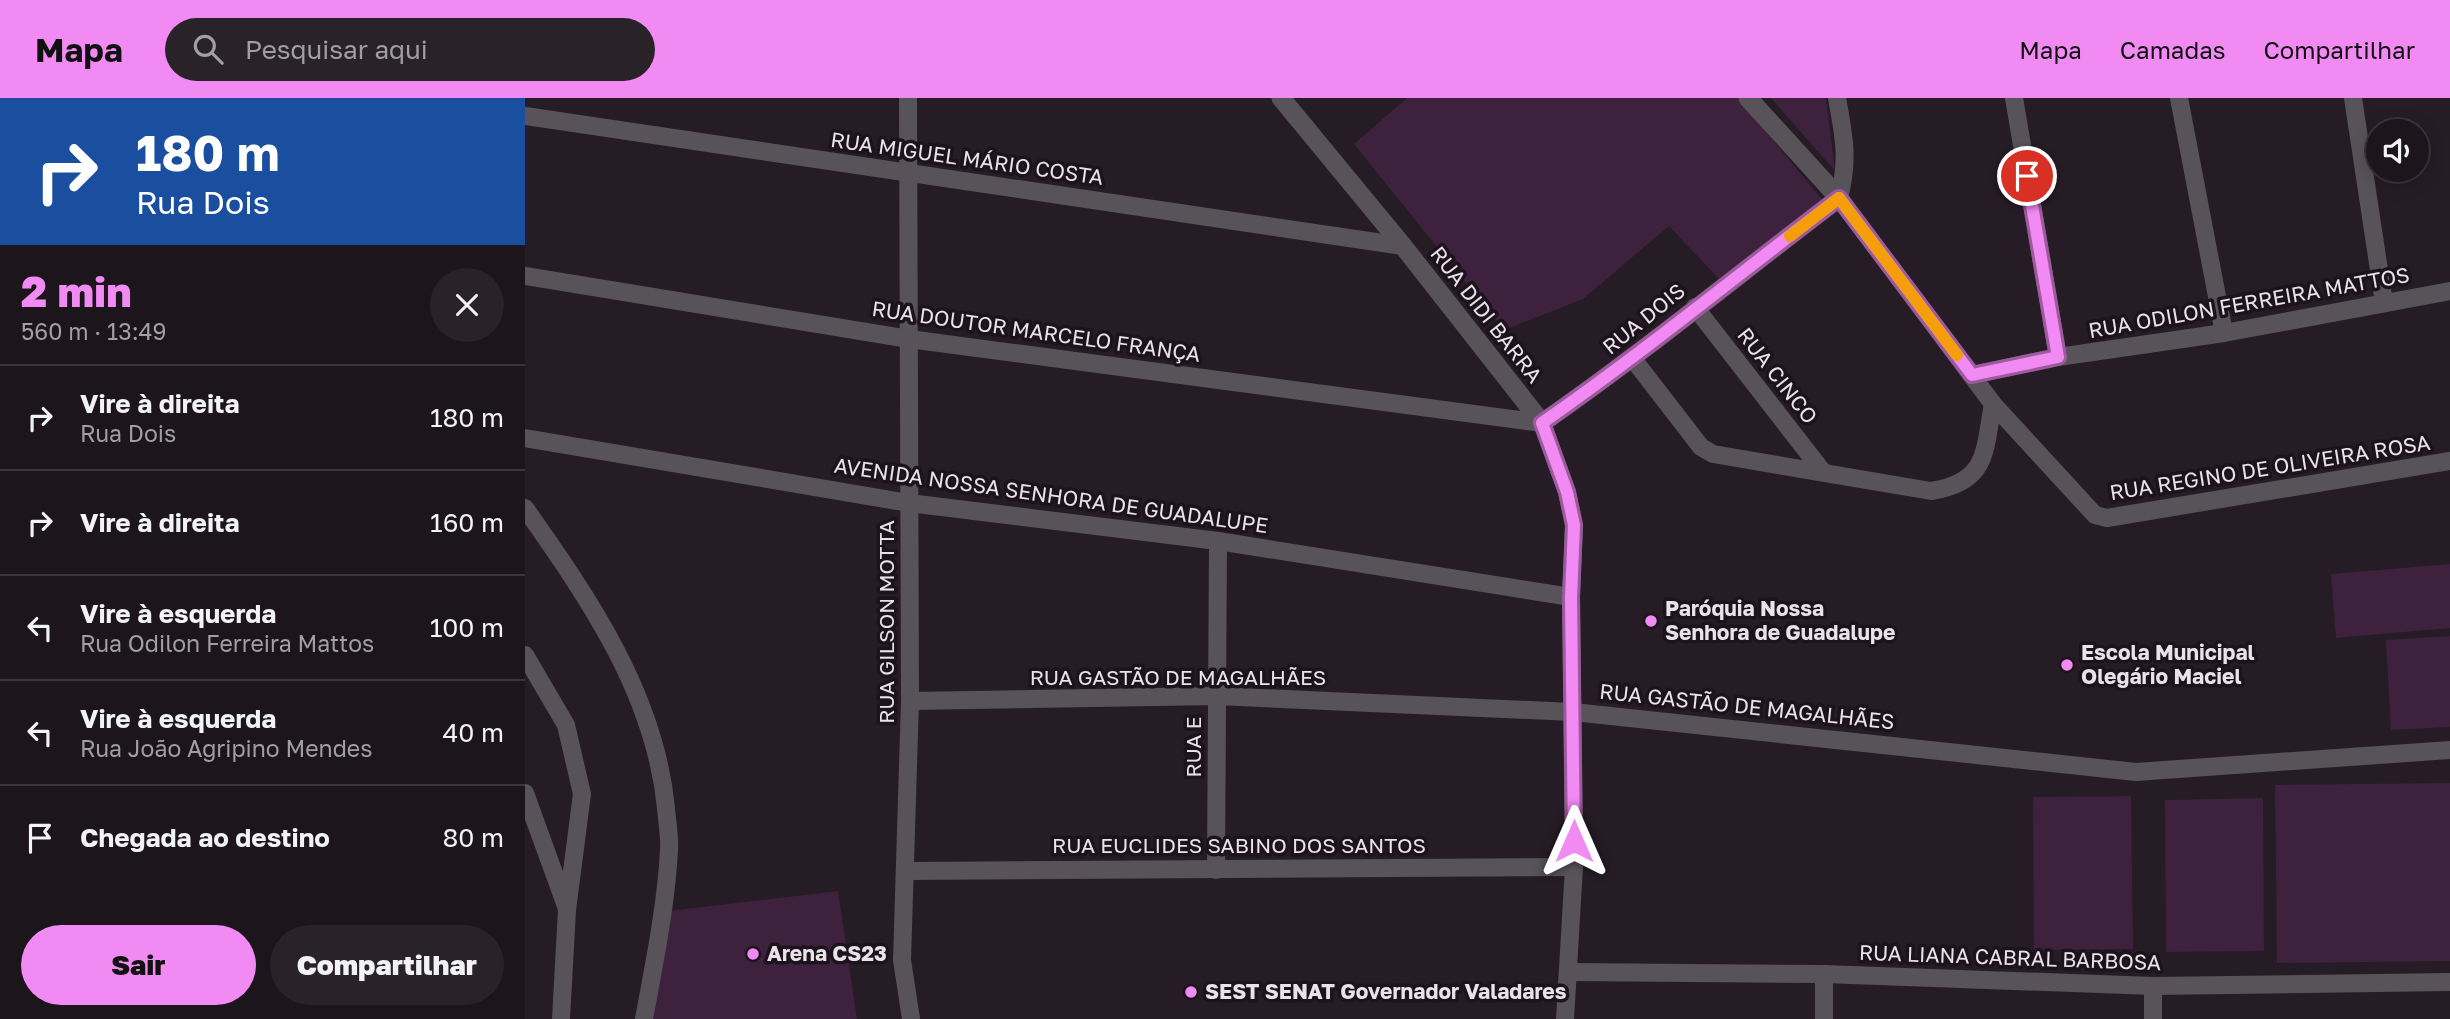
<!DOCTYPE html>
<html lang="pt">
<head>
<meta charset="utf-8">
<style>
  :root { --surface:#1c151c; --page:#292229; --text:#f1f3f6; --muted:#a09fa3; --line:#3a343b; --accent:#f28af3 }
  body { margin:0; font-family:"Golos Text",sans-serif; background:var(--page); color:var(--text); height:100vh; display:flex; flex-direction:column; font-size:26px; white-space:nowrap }
  * { box-sizing:border-box; margin:0 }
  p { font-size:23px; color:var(--muted) }
  .icon { flex:none; width:38px; height:38px; fill:none; stroke:currentColor; stroke-width:2; stroke-linecap:round; stroke-linejoin:round }
  .map { position:relative; flex:1; overflow:hidden }
  .drawer { display:flex; flex-direction:column; background:var(--surface); width:525px }
  .drawer>* { flex:none }
  .guide { background:#1a4fa0; color:#fff; overflow:hidden }
  .controls { position:absolute; left:1841px; top:21px; display:grid; gap:14px }
  .controls a { display:grid; place-items:center; width:63px; height:63px; border-radius:50%; background:var(--surface); box-shadow:0 4px 18px #0003,0 0 0 2px var(--line); font-size:35px }
  .pin { position:absolute; display:grid; place-items:center; width:60px; height:60px; color:#fff; margin:-30px; border:4px solid #fff; border-radius:50%; box-shadow:0 2px 7px #0007 }
  .me { position:absolute; width:77px; margin:-38px; rotate:0deg; stroke-linejoin:round; filter:drop-shadow(0 0 5px #0008) }
  .turn { display:flex; align-items:center; gap:24px; height:147px; padding:0 21px; font-size:32px }
  .turn .icon { width:91px; height:91px; stroke-width:2.5 }
  .turn b { display:block; font-size:49px; line-height:60px }
  .round { display:grid; place-items:center; flex:none; width:74px; height:74px; border-radius:37px; background:var(--page) }
  .summary { display:flex; align-items:center; justify-content:space-between; height:119px; padding:0 21px }
  h1 { font-size:42px; font-weight:800; line-height:52px; color:var(--accent) }
  .button { display:flex; gap:14px; margin-top:auto; padding:14px 21px }
  .button a { flex:1; height:80px; border-radius:42px; background:var(--accent); color:#111; font-size:28px; font-weight:800; line-height:80px; text-align:center }
  .button a+a { background:var(--page); color:var(--text) }
  ul { padding:0; list-style:none }
  li { display:flex; align-items:center; gap:21px; height:105px; padding:0 21px; border-top:2px solid var(--line) }
  li div { flex:1 }
  li b { display:block; font-size:26px }
  li em { font-style:normal }
  header { display:flex; align-items:center; gap:42px; box-sizing:border-box; height:98px; padding:0 35px; background:var(--accent); color:#111 }
  header strong { font-size:33px }
  nav { display:flex; gap:38px; margin-inline-start:auto; font-size:24px }
  .search { width:490px; height:63px; background:var(--page); display:flex; align-items:center; gap:18px; box-sizing:border-box; padding:0 24px; border-radius:38px; color:var(--muted); font-size:26px }
  main { display:flex; flex:1; min-height:0 }
  .map>svg:first-child { display:block }
</style>
</head>
<body>
<header>
<strong>Mapa</strong>
<div class="search"><svg class="icon" aria-label="search" viewBox="0 0 24 24"><circle cx="10" cy="10" r="6"/><path d="M15 15l6 6"/></svg>Pesquisar aqui</div>
<nav><a>Mapa</a><a>Camadas</a><a>Compartilhar</a></nav>
</header>
<main>
<section class="drawer">
<div class="guide">
<div class="turn"><svg class="icon" aria-label="right" viewBox="0 0 24 24"><path d="M7 20v-9h11M14 6l5 5-5 5"/></svg><div><b>180 m</b>Rua Dois</div></div>
</div>
<div class="summary"><div><h1>2 min</h1><p>560 m · 13:49</p></div><a class="round"><svg class="icon" aria-label="close" viewBox="0 0 24 24"><path d="M6 6l12 12M18 6L6 18"/></svg></a></div>
<ul>
<li><svg class="icon" aria-label="right" viewBox="0 0 24 24"><path d="M7 20v-9h11M14 6l5 5-5 5"/></svg><div><b>Vire à direita</b><p>Rua Dois</p></div><em>180 m</em></li>
<li><svg class="icon" aria-label="right" viewBox="0 0 24 24"><path d="M7 20v-9h11M14 6l5 5-5 5"/></svg><div><b>Vire à direita</b></div><em>160 m</em></li>
<li><svg class="icon" aria-label="left" viewBox="0 0 24 24"><path d="M17 20v-9H6M10 6l-5 5 5 5"/></svg><div><b>Vire à esquerda</b><p>Rua Odilon Ferreira Mattos</p></div><em>100 m</em></li>
<li><svg class="icon" aria-label="left" viewBox="0 0 24 24"><path d="M17 20v-9H6M10 6l-5 5 5 5"/></svg><div><b>Vire à esquerda</b><p>Rua João Agripino Mendes</p></div><em>40 m</em></li>
<li><svg class="icon" aria-label="arrive" viewBox="0 0 24 24"><path d="M6 21V4h12l-3 4 3 4H6"/></svg><div><b>Chegada ao destino</b></div><em>80 m</em></li>
</ul>
<div class="button"><a>Sair</a><a>Compartilhar</a></div>
</section>
<div class="map">
<svg width="1925" height="921" viewBox="0 0 1925 921">
  <rect width="100%" height="100%" fill="#261c25"/>
  <g fill="#3d213d">
    <polygon points="882,0 1213,0 1299,104 1194,181 1144,128 1058,201 979,232 829,46"/>
    <polygon points="1246,0 1301,0 1310,73"/>
    <polygon points="1925,466 1925,530 1811,540 1806,476"/>
    <polygon points="1925,538 1925,629 1866,632 1861,542"/>
    <polygon points="1925,685 1925,863 1752,865 1750,687"/>
    <polygon points="1606,698 1608,851 1509,852 1508,699"/>
    <polygon points="1738,700 1739,853 1641,854 1640,702"/>
    <polygon points="313,793 332,921 122,921 143,813"/>
  </g>
  <g fill="none" stroke-linecap="round" stroke-linejoin="round">
    <g stroke="#585358" stroke-width="18">
      <polyline points="383,0 385,603 377,862 386,921"/>
      <path d="M1312 0C1319 38 1324 62 1314 100L1468 306 1570 417 1582 420 1925 363"/>
      <polyline points="1489,0 1533,259"/>
      <polyline points="1654,0 1699,235"/>
      <polyline points="1828,0 1859,205"/>
      <polyline points="0,18 878,148"/>
      <polyline points="0,178 384,241 1017,325 1042,394 1049,427 1046,499 1049,769 1040,921"/>
      <polyline points="1170,209 1298,374"/>
      <path d="M1108 261 1176 349 1188 356 1406 393C1463 384 1459 354 1468 306"/>
      <polyline points="1447,277 1533,259 1699,235 1925,193"/>
      <polyline points="0,340 384,405 693,443 1046,499"/>
      <path d="M0 410C64 501 130 596 141 710 142 724 145 739 144 752 141 809 129 866 119 921"/>
      <polyline points="0,557 41,627 57,696 42,812 36,921"/>
      <polyline points="385,603 692,598 1048,614 1611,674 1925,652"/>
      <polyline points="0,695 41,808"/>
      <polyline points="691,772 693,443"/>
      <polyline points="380,773 1049,769"/>
      <polyline points="1044,874 1299,876 1628,888 1925,884"/>
      <polyline points="1628,888 1628,921"/>
      <polyline points="1299,921 1299,876"/>
    </g>
    <path stroke="#585358" stroke-width="19" d="M756 0 878 148 1017 325C1119 254 1215 175 1314 100L1223 0"/>
  </g>
  <g fill="none" stroke-linecap="round" stroke-linejoin="round">
    <defs>
      <path id="route" d="M1049 743 1046 499 1049 427 1042 394 1017 325C1119 254 1215 175 1314 100L1447 277 1533 259 1502 78"/>
    </defs>
    <use href="#route" stroke="#9d5a9e" stroke-width="18"/>
    <use href="#route" stroke="#f28af3" stroke-width="12"/>
    <polyline stroke="#f59e0b" stroke-width="12" points="1265,138 1314,100 1432,257"/>
  </g>
  <g fill="#f28af3" stroke="#1c131c" stroke-width="2.5">
    <circle cx="1126" cy="523" r="7"/>
    <circle cx="1542" cy="567" r="7"/>
    <circle cx="228" cy="856" r="7"/>
    <circle cx="666" cy="894" r="7"/>
  </g>
  <g text-anchor="middle" stroke-width="7" stroke-linejoin="round" paint-order="stroke">
    <g font-size="21" fill="#e9e3e9" stroke="#1c131c">
      <text transform="translate(442 61) rotate(8)" y="7">RUA MIGUEL MÁRIO COSTA</text>
      <text transform="translate(1724 205) rotate(-10)" y="7">RUA ODILON FERREIRA MATTOS</text>
      <text transform="translate(961 217) rotate(52)" y="7">RUA DIDI BARRA</text>
      <text transform="translate(1119 221) rotate(-39)" y="7">RUA DOIS</text>
      <text transform="translate(511 234) rotate(8)" y="7">RUA DOUTOR MARCELO FRANÇA</text>
      <text transform="translate(1252 278) rotate(52)" y="7">RUA CINCO</text>
      <text transform="translate(1745 370) rotate(-9)" y="7">RUA REGINO DE OLIVEIRA ROSA</text>
      <text transform="translate(526 398) rotate(8)" y="7">AVENIDA NOSSA SENHORA DE GUADALUPE</text>
      <text transform="translate(362 524) rotate(-90)" y="7">RUA GILSON MOTTA</text>
      <text x="653" y="587">RUA GASTÃO DE MAGALHÃES</text>
      <text transform="translate(1222 609) rotate(6)" y="7">RUA GASTÃO DE MAGALHÃES</text>
      <text transform="translate(669 649) rotate(-90)" y="7">RUA E</text>
      <text x="714" y="755">RUA EUCLIDES SABINO DOS SANTOS</text>
      <text transform="translate(1485 860) rotate(2)" y="7">RUA LIANA CABRAL BARBOSA</text>
    </g>
    <g font-size="21" font-weight="bold" fill="#e9e3e9" stroke="#1c131c" text-anchor="start">
      <text x="1140" y="518">Paróquia Nossa<tspan x="1140" dy="24">Senhora de Guadalupe</tspan></text>
      <text x="1556" y="562">Escola Municipal<tspan x="1556" dy="24">Olegário Maciel</tspan></text>
      <text x="242" y="863">Arena CS23</text>
      <text x="680" y="901">SEST SENAT Governador Valadares</text>
    </g>
  </g>
</svg>
<div class="controls">
<a><svg class="icon" aria-label="sound" viewBox="0 0 24 24"><path d="M4 9h4l5-4v14l-5-4H4zM17 9q2 3 0 6"/></svg></a>
</div>
<div class="pin" style="left:1502px;top:78px;background:#d93025"><svg class="icon" aria-label="arrive" viewBox="0 0 24 24"><path d="M6 21V4h12l-3 4 3 4H6"/></svg></div>
<svg class="me" style="left:1049px;top:743px" viewBox="-20 -20 40 40"><path d="M0-17L14 15 0 8-14 15z" fill="#f28af3" stroke="#fff" stroke-width="4"/></svg>
</div>
</main>
</body>
</html>
